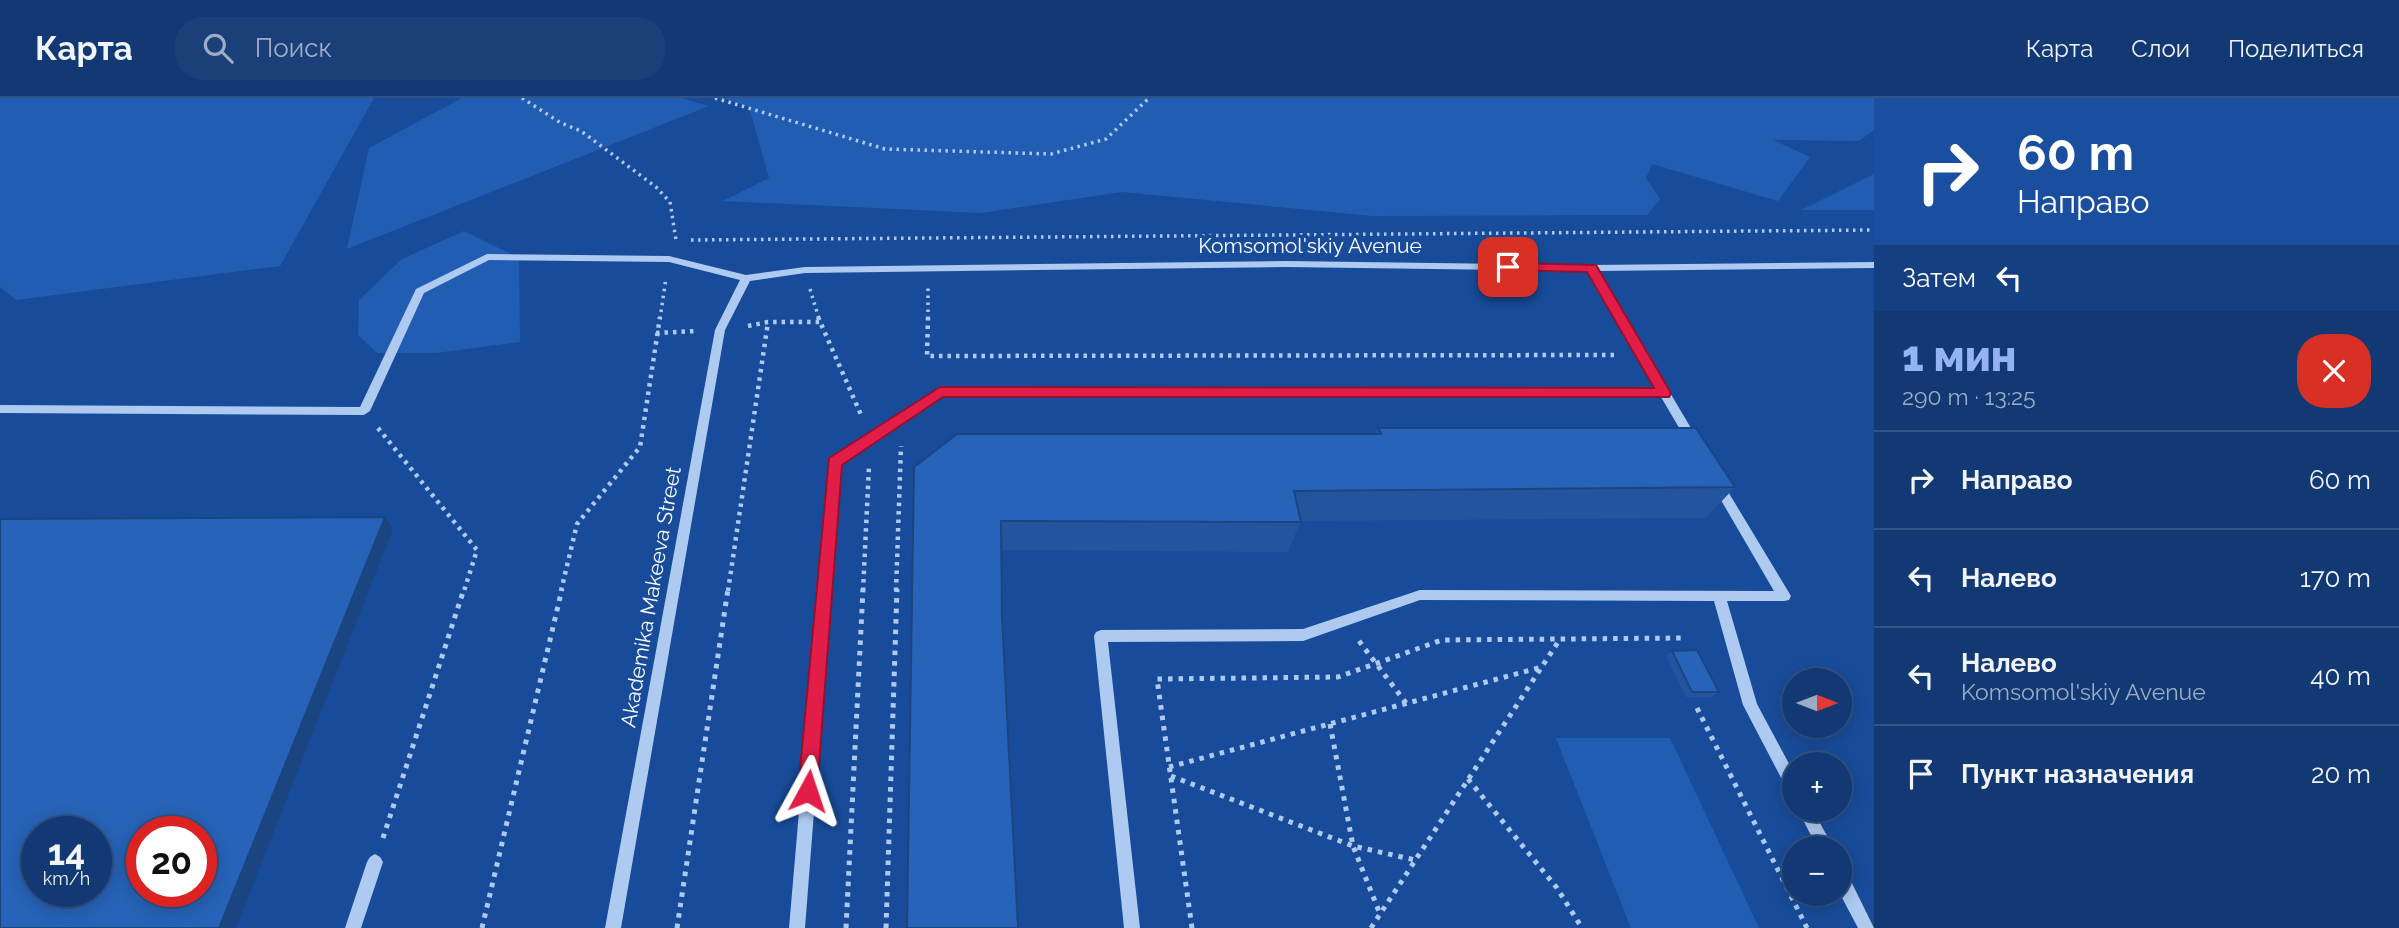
<!DOCTYPE html>
<html lang="ru">
<head>
<meta charset="utf-8">
<style>
  :root { --surface:#123974; --page:#1b4079; --text:#f1f3f6; --muted:#9cacc5; --line:#315386; --accent:#95b2f1 }
  body { margin:0; font-family:Raleway,sans-serif; background:var(--page); color:var(--text); height:100vh; display:flex; flex-direction:column; font-size:26px; white-space:nowrap }
  * { box-sizing:border-box; margin:0 }
  p { font-size:23px; color:var(--muted) }
  .icon { flex:none; width:38px; height:38px; fill:none; stroke:currentColor; stroke-width:2; stroke-linecap:round; stroke-linejoin:round }
  .map { position:relative; flex:1; overflow:hidden }
  .side { display:flex; flex-direction:column; background:var(--surface); width:525px }
  .side>* { flex:none }
  .hud { background:#1a4fa0; color:#fff; overflow:hidden }
  .needle { width:46px; rotate:90deg }
  .controls { position:absolute; left:1782px; top:570px; display:grid; gap:14px }
  .controls a { display:grid; place-items:center; width:70px; height:70px; border-radius:50%; background:var(--surface); box-shadow:0 4px 18px #0003,0 0 0 2px var(--line); font-size:35px }
  .speed { position:absolute; left:21px; top:718px; display:flex; gap:14px; font-size:35px; font-weight:700; text-align:center }
  .speed>* { display:grid; place-content:center; width:91px; height:91px; border-radius:50%; background:var(--surface); box-shadow:0 4px 18px #0003,0 0 0 2px var(--line); line-height:1 }
  .speed small { font-size:18px; font-weight:400 }
  .speed .limit { border:10px solid #d22; background:#fff; color:#111 }
  .pin { position:absolute; display:grid; place-items:center; width:60px; height:60px; color:#fff; margin:-30px; border-radius:14px; box-shadow:0 4px 10px #0006 }
  .me { position:absolute; width:77px; margin:-38px; rotate:5deg; stroke-linejoin:round; filter:drop-shadow(0 0 5px #0008) }
  .turn { display:flex; align-items:center; gap:24px; height:147px; padding:0 28px; font-size:32px }
  .turn .icon { width:91px; height:91px; stroke-width:2.5 }
  .turn b { display:block; font-size:49px; line-height:60px }
  .then { display:flex; align-items:center; height:66px; padding:0 28px; background:#0003; gap:14px; font-size:26px }
  .round { display:grid; place-items:center; flex:none; width:74px; height:74px; border-radius:28px; background:var(--page) }
  .headline { display:flex; align-items:center; justify-content:space-between; height:119px; padding:0 28px }
  h1 { font-size:42px; font-weight:800; line-height:52px; color:var(--accent) }
  ul { padding:0; list-style:none }
  li { display:flex; align-items:center; gap:21px; height:98px; padding:0 28px; border-top:2px solid var(--line) }
  li div { flex:1 }
  li b { display:block; font-size:26px }
  li em { font-style:normal }
  header { display:flex; align-items:center; gap:42px; box-sizing:border-box; height:98px; padding:0 35px; background:var(--surface); border-bottom:2px solid var(--line) }
  header strong { font-size:33px }
  nav { display:flex; gap:38px; margin-inline-start:auto; font-size:24px }
  .search { width:490px; height:63px; background:var(--page); display:flex; align-items:center; gap:18px; box-sizing:border-box; padding:0 24px; border-radius:28px; color:var(--muted); font-size:26px }
  main { display:flex; flex:1; min-height:0 }
  .map>svg:first-child { display:block }
</style>
</head>
<body>
<header>
<strong>Карта</strong>
<div class="search"><svg class="icon" aria-label="search" viewBox="0 0 24 24"><circle cx="10" cy="10" r="6"/><path d="M15 15l6 6"/></svg>Поиск</div>
<nav><a>Карта</a><a>Слои</a><a>Поделиться</a></nav>
</header>
<main>
<div class="map">
<svg width="1874" height="830" viewBox="0 0 1874 830">
  <rect width="100%" height="100%" fill="#184c9a"/>
  <g fill="#215eb3">
    <polygon points="0,0 374,0 280,168 16,202 0,189"/>
    <polygon points="462,0 681,0 709,8 347,151 369,50"/>
    <polygon points="724,0 1874,0 1874,32 1859,43 1773,42 1810,59 1778,103 1652,66 1646,80 1660,101 1647,117 1373,118 1122,94 980,115 723,103 769,80 749,9"/>
    <polygon points="1874,76 1874,112 1801,112"/>
    <polygon points="464,133 519,160 520,244 436,255 377,255 358,237 359,202 402,161"/>
    <polygon points="1556,640 1670,640 1759,830 1631,830"/>
  </g>
  <g fill="none" stroke-linecap="round" stroke-linejoin="round">
    <g stroke="#aecaf1" stroke-width="3.5" stroke-dasharray="2.5 4.5" stroke-linecap="butt">
      <polyline points="522,0 561,25 581,33 656,89 670,104 676,142"/>
      <polyline points="715,0 885,51 1051,56 1106,41 1149,0"/>
      <polyline points="691,142 1874,132"/>
      <polyline points="810,191 819,221"/>
      <polyline points="660,221 666,180"/>
      <polyline points="928,221 928,190"/>
    </g>
    <g stroke="#aecaf1" stroke-width="4.5" stroke-dasharray="3.5 5" stroke-linecap="butt">
      <polyline points="818,219 862,319"/>
      <polyline points="928,219 927,258 1614,257"/>
      <polyline points="748,228 768,224 820,224"/>
      <polyline points="656,235 697,233"/>
      <polyline points="378,330 477,452 464,493"/>
      <polyline points="561,493 577,426 640,349 660,219"/>
      <polyline points="728,493 768,224"/>
      <polyline points="863,493 869,368"/>
      <polyline points="896,493 901,348"/>
    </g>
    <g stroke="#aecaf1" stroke-width="5" stroke-dasharray="4.5 6" stroke-linecap="butt">
      <polyline points="1359,543 1406,605"/>
      <polyline points="1697,610 1807,830"/>
      <polyline points="1330,626 1353,748 1380,816"/>
      <polyline points="1169,669 1542,569"/>
      <polyline points="1171,678 1353,748 1415,762"/>
      <polyline points="1468,681 1557,790 1582,830"/>
      <polyline points="383,740 464,491"/>
      <polyline points="482,830 562,491"/>
      <polyline points="677,830 728,491"/>
      <polyline points="846,830 863,491"/>
      <polyline points="886,830 897,491"/>
      <polyline points="1192,830 1157,581 1338,579 1442,542 1681,540"/>
      <polyline points="1371,830 1560,541"/>
    </g>
    <g fill="#aecaf1" fill-rule="evenodd">
      <polygon points="487,156 669,158 746,177 805,169 1285,163 1591,167 1874,164 1874,170 1598,173 1698,342 1692,346 1688,345 1661,299 942,298 841,366 805,830 789,830 829,364 831,361 940,290 1656,291 1588,173 1285,169 805,175 750,183 725,232 621,830 605,830 715,232 740,182 669,164 489,162 424,195 370,313 364,317 0,315 0,307 360,309 416,191"/>
      <polygon points="1717,380 1721,382 1791,498 1789,502 1784,503 1727,503 1757,606 1794,675 1794,697 1789,695 1743,607 1714,503 1420,502 1303,543 1108,544 1140,830 1124,830 1094,538 1096,534 1101,532 1303,531 1420,492 1774,493 1711,385"/>
      <polygon points="1798,712 1813,712 1834,751 1818,751"/>
      <polygon points="375,756 380,759 383,764 361,830 345,830 367,764 370,759"/>
      <polygon points="1839,769 1845,771 1874,830 1858,830 1839,794"/>
    </g>
  </g>
  <g fill="#22559e">
    <polygon points="1378,330 1735,389 1706,420 1301,423 1288,454 1001,452 914,369 1375,336"/>
    <polygon points="1672,553 1719,594 1712,599 1686,599 1666,558"/>
  </g>
  <polygon fill="#1b4581" points="385,419 393,431 236,830 219,830"/>
  <g fill="#2763b8" stroke="#1b4581" stroke-width="2" fill-rule="evenodd">
    <polygon points="1378,330 1696,330 1735,389 1294,393 1301,424 1001,423 1002,520 1018,830 907,830 914,369 957,336 1381,336"/>
    <path d="M385 419 219 830H0V421ZM37 733H96V793H37ZM142 733H201V793H142Z"/>
    <polygon points="1697,552 1719,594 1692,594 1672,553"/>
  </g>
  <polygon fill="#e11d48" stroke="#92132f" stroke-width="2" points="1508,165 1596,167 1671,295 1669,299 943,299 842,367 817,693 815,699 808,702 801,699 798,693 829,360 940,289 1654,290 1587,174 1503,172 1501,169"/>
  <g text-anchor="middle" stroke-width="7" stroke-linejoin="round" paint-order="stroke">
    <g font-size="21" fill="#fff" stroke="#184c9a">
      <text x="1310" y="155">Komsomol'skiy Avenue</text>
      <text transform="translate(651 499) rotate(-80)" y="7">Akademika Makeeva Street</text>
    </g>
  </g>
</svg>
<div class="controls">
<a><svg class="needle" viewBox="-14 -14 28 28"><path d="M0-13l5 13h-10z" fill="#e53935"/><path d="M0 13l5-13h-10z" fill="#9cacc5"/></svg></a>
<a>+</a>
<a>−</a>
</div>
<div class="speed"><div>14<small>km/h</small></div><div class="limit">20</div></div>
<div class="pin" style="left:1508px;top:169px;background:#d93025"><svg class="icon" aria-label="arrive" viewBox="0 0 24 24"><path d="M6 21V4h12l-3 4 3 4H6"/></svg></div>
<svg class="me" style="left:808px;top:693px" viewBox="-20 -20 40 40"><path d="M0-17L14 15 0 8-14 15z" fill="#e11d48" stroke="#fff" stroke-width="4"/></svg>
</div>
<section class="side">
<div class="hud">
<div class="turn"><svg class="icon" aria-label="right" viewBox="0 0 24 24"><path d="M7 20v-9h11M14 6l5 5-5 5"/></svg><div><b>60 m</b>Направо</div></div>
<div class="then">Затем<svg class="icon" aria-label="left" viewBox="0 0 24 24"><path d="M17 20v-9H6M10 6l-5 5 5 5"/></svg></div>
</div>
<div class="headline"><div><h1>1 мин</h1><p>290 m · 13:25</p></div><a class="round" style="background:#d93025;color:#fff"><svg class="icon" aria-label="close" viewBox="0 0 24 24"><path d="M6 6l12 12M18 6L6 18"/></svg></a></div>
<ul>
<li><svg class="icon" aria-label="right" viewBox="0 0 24 24"><path d="M7 20v-9h11M14 6l5 5-5 5"/></svg><div><b>Направо</b></div><em>60 m</em></li>
<li><svg class="icon" aria-label="left" viewBox="0 0 24 24"><path d="M17 20v-9H6M10 6l-5 5 5 5"/></svg><div><b>Налево</b></div><em>170 m</em></li>
<li><svg class="icon" aria-label="left" viewBox="0 0 24 24"><path d="M17 20v-9H6M10 6l-5 5 5 5"/></svg><div><b>Налево</b><p>Komsomol'skiy Avenue</p></div><em>40 m</em></li>
<li><svg class="icon" aria-label="arrive" viewBox="0 0 24 24"><path d="M6 21V4h12l-3 4 3 4H6"/></svg><div><b>Пункт назначения</b></div><em>20 m</em></li>
</ul>
</section>
</main>
</body>
</html>
